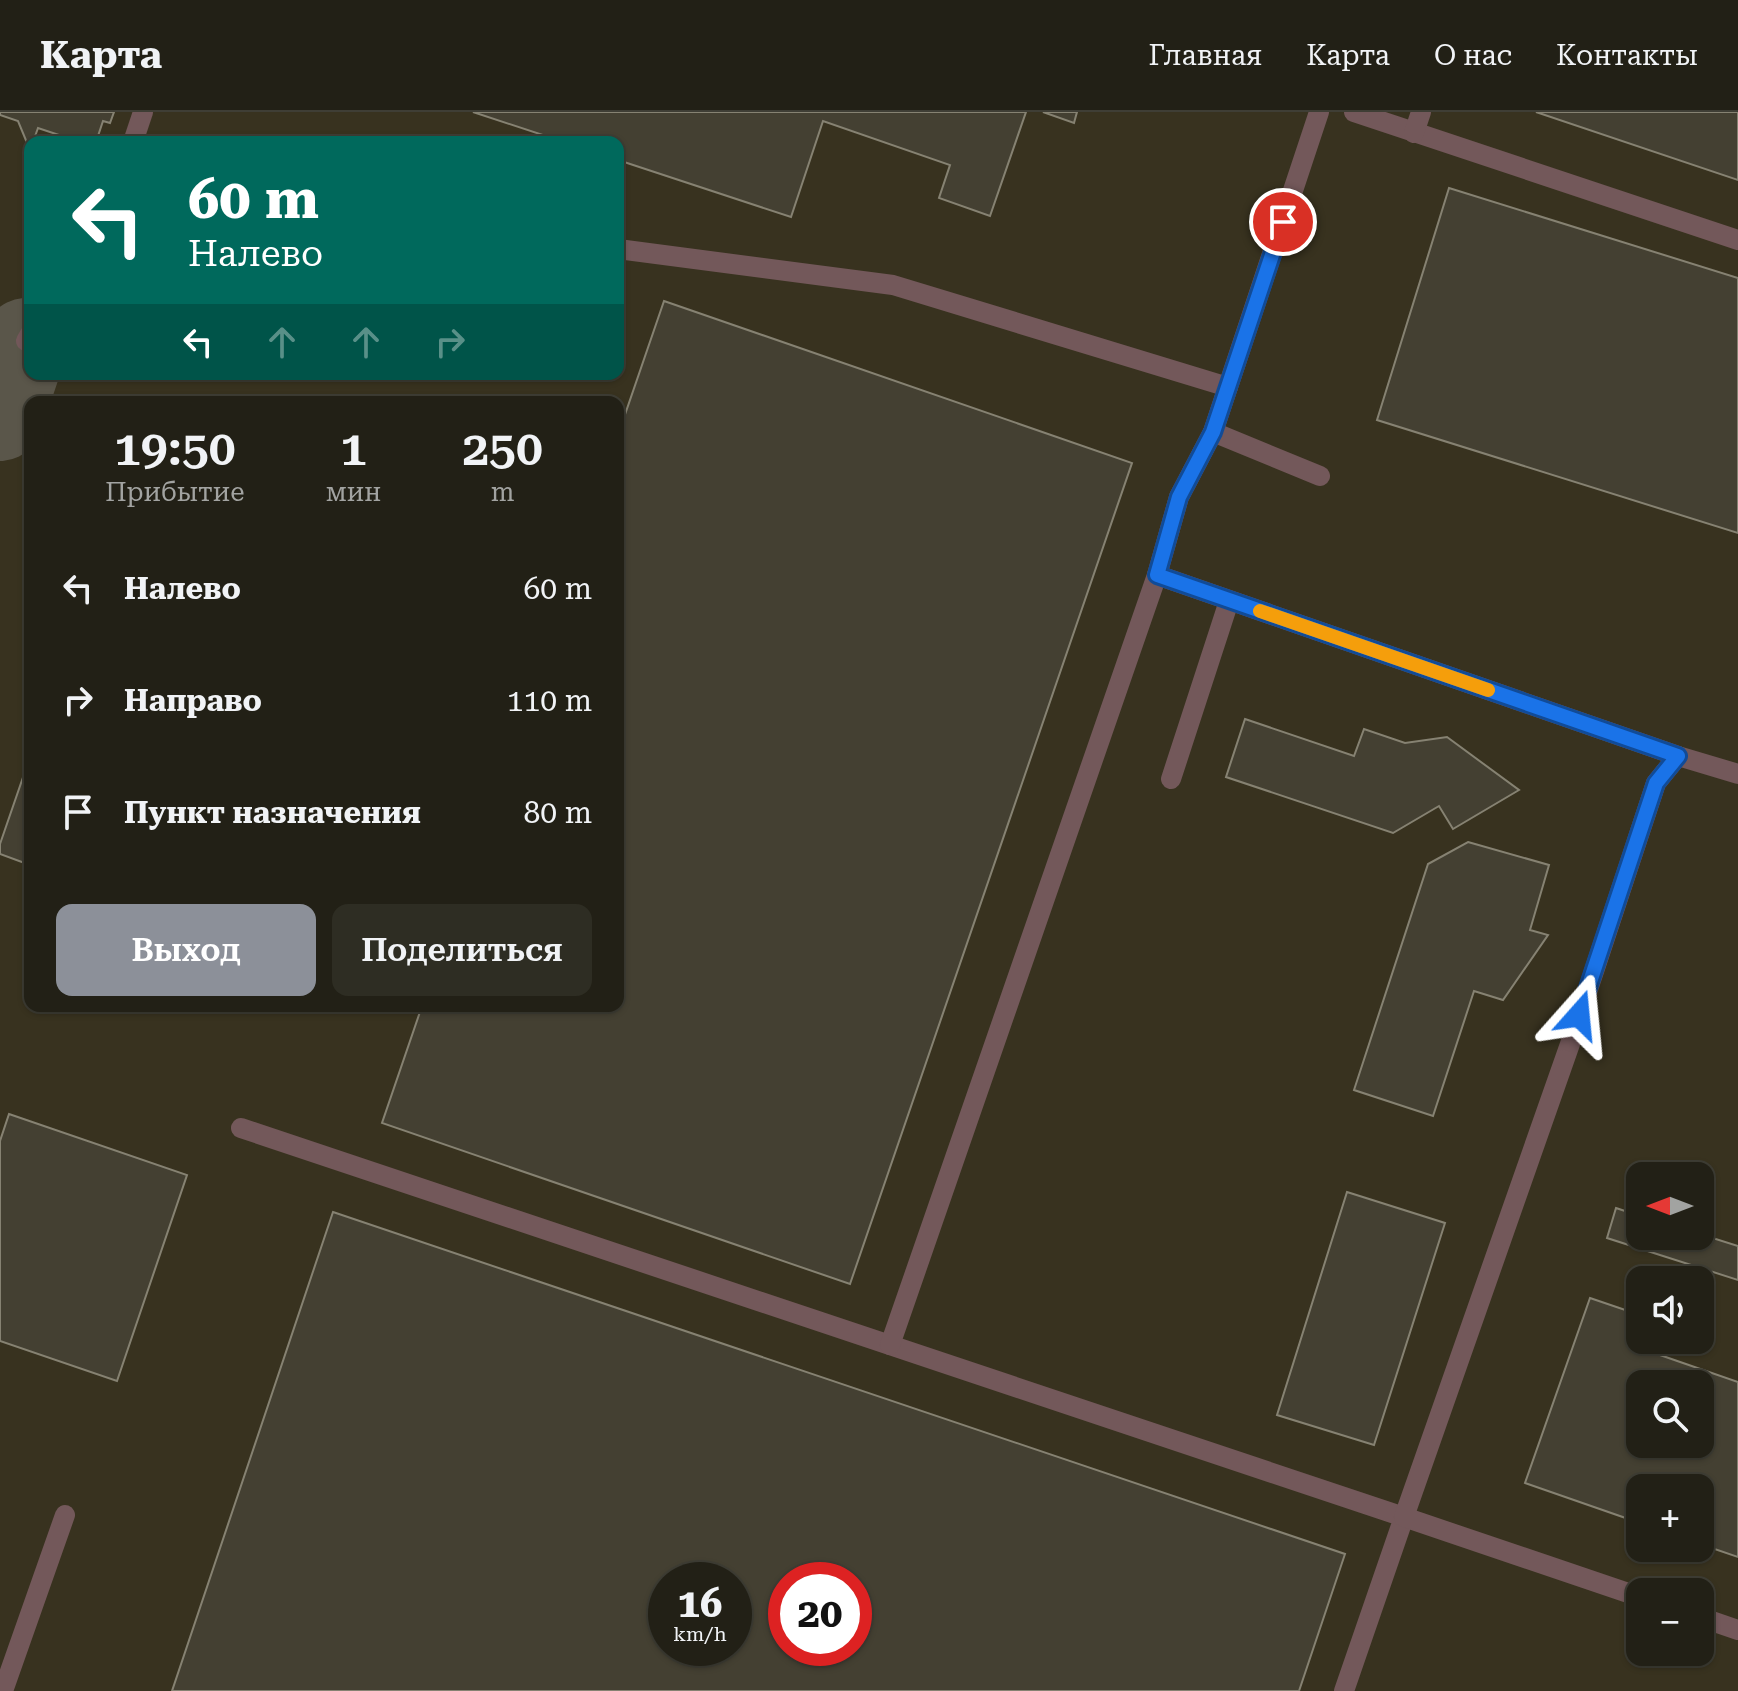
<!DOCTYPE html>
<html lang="ru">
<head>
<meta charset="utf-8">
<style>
  :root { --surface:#222016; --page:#2e2d23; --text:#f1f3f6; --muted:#a2a3a1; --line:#3f3e35; --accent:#8c9099 }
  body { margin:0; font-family:"Roboto Serif",serif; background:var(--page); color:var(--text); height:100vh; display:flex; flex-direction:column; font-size:30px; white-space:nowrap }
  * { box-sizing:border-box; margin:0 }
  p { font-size:26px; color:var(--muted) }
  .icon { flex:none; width:44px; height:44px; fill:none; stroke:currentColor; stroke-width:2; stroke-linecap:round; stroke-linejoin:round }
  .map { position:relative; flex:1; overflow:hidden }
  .side { position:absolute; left:24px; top:284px; width:600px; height:616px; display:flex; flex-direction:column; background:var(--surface); border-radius:16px; box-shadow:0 2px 6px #0004,0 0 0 2px var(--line) }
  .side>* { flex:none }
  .banner { position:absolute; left:24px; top:24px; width:600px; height:244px; border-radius:16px; box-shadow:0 2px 6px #0004,0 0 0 2px var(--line); background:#00695c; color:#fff; overflow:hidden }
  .needle { width:52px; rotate:270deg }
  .buttons { position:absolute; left:1626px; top:1050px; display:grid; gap:16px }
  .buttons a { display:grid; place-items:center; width:88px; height:88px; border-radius:16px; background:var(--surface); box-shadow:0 2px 6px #0004,0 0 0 2px var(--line); font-size:40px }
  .speed { position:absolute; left:648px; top:1450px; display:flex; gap:16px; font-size:40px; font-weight:700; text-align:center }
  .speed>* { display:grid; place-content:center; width:104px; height:104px; border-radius:50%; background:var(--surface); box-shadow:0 2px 6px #0004,0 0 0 2px var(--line); line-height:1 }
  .speed small { font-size:20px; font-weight:400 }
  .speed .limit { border:12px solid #d22; background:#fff; color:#111 }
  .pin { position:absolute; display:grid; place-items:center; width:68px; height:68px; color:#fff; margin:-34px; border:4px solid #fff; border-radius:50%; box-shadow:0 2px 8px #0007 }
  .me { position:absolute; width:88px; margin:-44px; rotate:18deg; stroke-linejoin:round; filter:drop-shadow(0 0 6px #0008) }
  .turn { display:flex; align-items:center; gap:28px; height:168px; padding:0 32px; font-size:36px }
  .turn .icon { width:104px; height:104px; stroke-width:2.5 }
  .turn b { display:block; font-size:56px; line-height:68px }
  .lanes { display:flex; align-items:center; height:76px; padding:0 32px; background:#0003; justify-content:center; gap:40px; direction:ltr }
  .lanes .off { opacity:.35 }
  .eta { display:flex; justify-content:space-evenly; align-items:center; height:136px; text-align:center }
  .eta b { font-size:48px; font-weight:600; line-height:56px }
  .primary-button { display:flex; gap:16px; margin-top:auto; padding:16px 32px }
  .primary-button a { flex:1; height:92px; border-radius:16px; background:var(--accent); color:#fff; font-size:32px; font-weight:600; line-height:92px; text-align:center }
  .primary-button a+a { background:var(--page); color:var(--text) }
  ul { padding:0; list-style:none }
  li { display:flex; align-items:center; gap:24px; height:112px; padding:0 32px }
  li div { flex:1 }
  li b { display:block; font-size:30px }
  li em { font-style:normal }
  header { display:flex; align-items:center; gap:48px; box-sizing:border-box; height:112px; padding:0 40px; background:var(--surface); border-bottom:2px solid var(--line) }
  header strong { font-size:38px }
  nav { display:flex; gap:44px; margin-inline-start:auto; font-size:28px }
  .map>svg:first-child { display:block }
</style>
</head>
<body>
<header>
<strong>Карта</strong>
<nav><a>Главная</a><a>Карта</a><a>О нас</a><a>Контакты</a></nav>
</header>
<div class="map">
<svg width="1738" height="1579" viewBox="0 0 1738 1579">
  <rect width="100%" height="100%" fill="#2e2a1d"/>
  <path fill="#38321f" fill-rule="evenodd" d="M0 0H1738V1579H0ZM30 30H618V262H30ZM30 290H618V894H30ZM1640 1064H1700V1124H1640ZM1640 1168H1700V1228H1640ZM1640 1272H1700V1332H1640ZM1640 1376H1700V1436H1640ZM666 1468H734V1536H666ZM786 1468H854V1536H786ZM1640 1480H1700V1540H1640Z"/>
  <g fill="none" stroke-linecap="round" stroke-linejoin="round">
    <polyline stroke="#5a564a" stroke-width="86" points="0,306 26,229"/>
  </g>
  <g fill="#444032" stroke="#868272" stroke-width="2" fill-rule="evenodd">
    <polygon points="0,0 114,0 110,11 103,9 96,30 80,30 38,16 33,30 30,30 30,38 18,9 0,3"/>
    <polygon points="473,0 1026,0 990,104 939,86 950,53 823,9 791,105 618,48 618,30 564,30"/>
    <polygon points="1043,0 1077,0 1074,11"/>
    <polygon points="1536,0 1738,0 1738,68"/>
    <polygon points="1449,76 1738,166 1738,421 1377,308"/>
    <polygon points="664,189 1132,351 850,1172 382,1011 422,894 618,894 618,323"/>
    <polygon points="1245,607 1354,644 1364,617 1405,631 1447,625 1519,678 1453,717 1439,694 1393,721 1226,665"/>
    <polygon points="30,645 30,753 0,742 0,732"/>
    <polygon points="1468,730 1549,753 1530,818 1548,823 1503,888 1474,879 1433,1004 1354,978 1428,752"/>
    <polygon points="9,1002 187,1063 117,1269 0,1229 0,1029"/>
    <polygon points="1347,1080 1445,1111 1374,1333 1277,1303"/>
    <polygon points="1616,1096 1640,1104 1640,1124 1700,1122 1738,1134 1738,1168 1607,1126"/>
    <path d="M333 1100 1345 1442 1299 1579H172ZM666 1468H734V1536H666ZM786 1468H854V1536H786Z"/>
    <path d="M1590 1186 1640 1203V1225L1637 1235 1738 1270V1445L1700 1432V1376H1640V1411L1525 1371ZM1640 1272H1700V1332H1640Z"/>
  </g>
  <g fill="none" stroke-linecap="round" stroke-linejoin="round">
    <g stroke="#73585a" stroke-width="20">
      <polyline points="1354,0 1738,128"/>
      <polyline points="1414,21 1421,0"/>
      <polyline points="133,30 143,0"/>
      <polyline points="618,137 893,173 1228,275"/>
      <polyline points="26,229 30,222"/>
      <polyline points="1213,320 1320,364"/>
      <polyline points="1157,463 1678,644 1738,662"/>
      <polyline points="1171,667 1229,489"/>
      <polyline points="241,1016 1404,1405 1344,1579"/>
      <polyline points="890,1233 1157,463 1179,385 1213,320 1319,0"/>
      <polyline points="1640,1485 1404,1405 1570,932 1656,671 1678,644"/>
      <polyline points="1700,1505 1738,1518"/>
      <polyline points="3,1579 65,1403"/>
    </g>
  </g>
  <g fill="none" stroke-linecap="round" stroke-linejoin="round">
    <defs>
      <polyline id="route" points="1283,110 1213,320 1179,385 1157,463 1678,644 1656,671 1579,903"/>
    </defs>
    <use href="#route" stroke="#114b97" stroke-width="20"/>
    <use href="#route" stroke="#1a73e8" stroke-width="14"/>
    <polyline stroke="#f59e0b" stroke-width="14" points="1260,499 1488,578"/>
  </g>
</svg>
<div class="buttons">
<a><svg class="needle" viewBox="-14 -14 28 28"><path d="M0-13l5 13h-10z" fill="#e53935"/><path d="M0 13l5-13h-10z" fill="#a2a3a1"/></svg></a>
<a><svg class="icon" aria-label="sound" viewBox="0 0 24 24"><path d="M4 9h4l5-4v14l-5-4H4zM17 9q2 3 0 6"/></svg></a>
<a><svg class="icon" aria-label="search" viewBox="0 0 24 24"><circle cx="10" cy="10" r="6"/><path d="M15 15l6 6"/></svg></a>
<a>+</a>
<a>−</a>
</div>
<div class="speed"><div>16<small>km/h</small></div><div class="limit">20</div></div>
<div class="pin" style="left:1283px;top:110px;background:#d93025"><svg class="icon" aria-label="arrive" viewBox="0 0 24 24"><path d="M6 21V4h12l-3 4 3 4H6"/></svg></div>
<svg class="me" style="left:1579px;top:903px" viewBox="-20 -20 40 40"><path d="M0-17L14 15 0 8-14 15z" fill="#1a73e8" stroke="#fff" stroke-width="4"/></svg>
<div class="banner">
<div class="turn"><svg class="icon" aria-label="left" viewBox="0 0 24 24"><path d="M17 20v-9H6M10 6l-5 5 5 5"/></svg><div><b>60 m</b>Налево</div></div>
<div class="lanes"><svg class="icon" aria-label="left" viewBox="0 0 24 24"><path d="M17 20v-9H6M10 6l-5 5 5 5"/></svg><svg class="icon off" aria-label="ahead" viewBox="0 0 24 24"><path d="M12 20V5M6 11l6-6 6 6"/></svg><svg class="icon off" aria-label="ahead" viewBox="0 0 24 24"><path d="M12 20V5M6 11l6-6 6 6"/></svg><svg class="icon off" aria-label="right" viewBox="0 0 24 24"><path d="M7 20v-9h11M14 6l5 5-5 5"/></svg></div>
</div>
<section class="side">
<div class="eta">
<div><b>19:50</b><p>Прибытие</p></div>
<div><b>1</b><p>мин</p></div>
<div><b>250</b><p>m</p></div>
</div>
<ul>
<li><svg class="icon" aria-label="left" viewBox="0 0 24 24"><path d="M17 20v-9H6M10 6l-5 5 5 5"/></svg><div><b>Налево</b></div><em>60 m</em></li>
<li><svg class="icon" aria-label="right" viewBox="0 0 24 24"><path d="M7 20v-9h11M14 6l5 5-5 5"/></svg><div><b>Направо</b></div><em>110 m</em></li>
<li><svg class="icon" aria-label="arrive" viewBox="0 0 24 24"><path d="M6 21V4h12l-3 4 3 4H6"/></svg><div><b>Пункт назначения</b></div><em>80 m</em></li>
</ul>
<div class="primary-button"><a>Выход</a><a>Поделиться</a></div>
</section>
</div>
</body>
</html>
